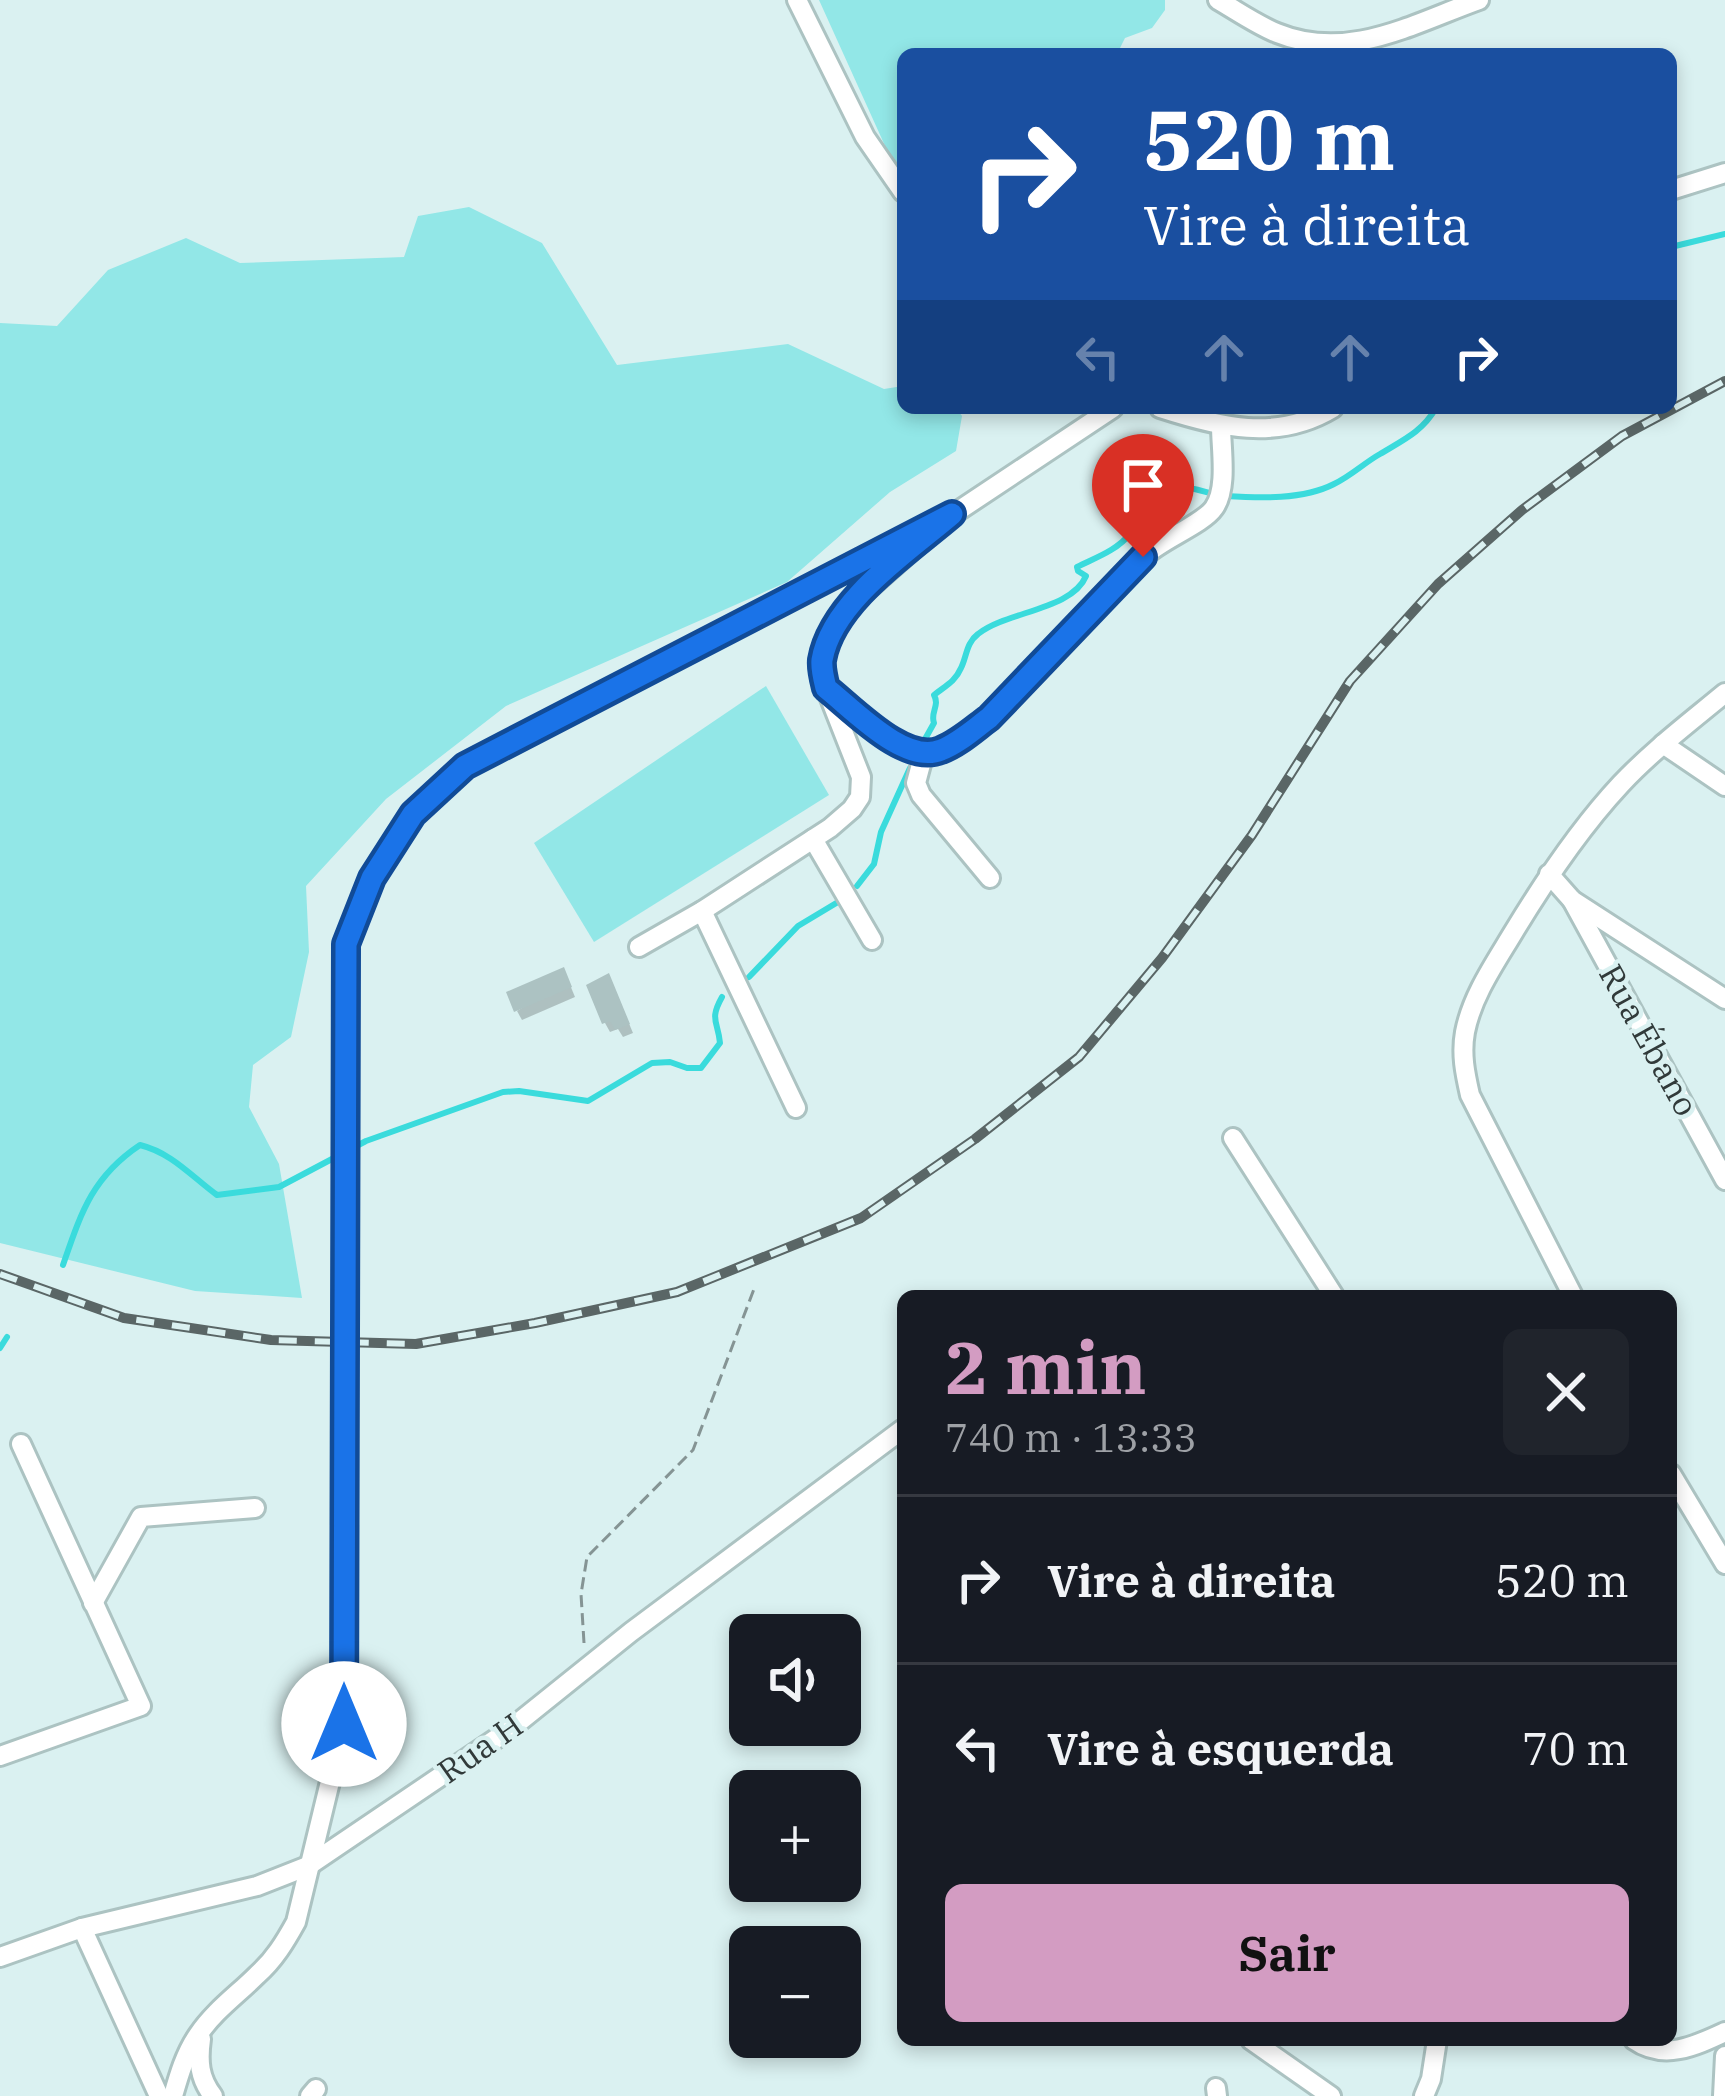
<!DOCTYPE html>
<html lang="pt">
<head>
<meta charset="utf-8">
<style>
  :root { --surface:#171b24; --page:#20242c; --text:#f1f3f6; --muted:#9ea1a6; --line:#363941; --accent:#d39cc2 }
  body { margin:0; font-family:"IBM Plex Serif",serif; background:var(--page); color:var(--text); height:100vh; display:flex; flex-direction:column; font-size:45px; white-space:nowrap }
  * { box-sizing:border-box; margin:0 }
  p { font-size:39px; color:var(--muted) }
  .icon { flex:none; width:66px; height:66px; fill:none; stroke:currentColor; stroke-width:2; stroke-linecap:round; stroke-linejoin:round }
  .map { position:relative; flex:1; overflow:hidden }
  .sheet { position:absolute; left:897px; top:1290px; width:780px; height:756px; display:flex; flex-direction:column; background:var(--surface); border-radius:18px; box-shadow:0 6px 18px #0003 }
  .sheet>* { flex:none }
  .guide { position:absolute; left:897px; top:48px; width:780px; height:366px; border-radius:18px; box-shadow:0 6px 18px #0003; background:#1a4fa0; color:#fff; overflow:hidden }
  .tools { position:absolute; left:729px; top:1614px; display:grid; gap:24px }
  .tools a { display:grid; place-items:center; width:132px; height:132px; border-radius:18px; background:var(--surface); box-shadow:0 6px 18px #0003; font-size:60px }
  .pin { position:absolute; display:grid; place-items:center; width:102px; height:102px; color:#fff; margin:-123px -51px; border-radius:50% 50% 50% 0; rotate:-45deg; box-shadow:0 0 12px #0007 }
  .pin .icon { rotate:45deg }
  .me { position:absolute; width:132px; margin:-66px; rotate:0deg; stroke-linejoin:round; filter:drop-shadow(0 0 9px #0008) }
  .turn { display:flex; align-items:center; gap:42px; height:252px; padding:0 48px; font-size:54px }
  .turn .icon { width:156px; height:156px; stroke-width:2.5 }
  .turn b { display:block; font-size:84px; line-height:102px }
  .lanes { display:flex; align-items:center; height:114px; padding:0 48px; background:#0003; justify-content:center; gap:60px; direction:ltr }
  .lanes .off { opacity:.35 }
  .round { display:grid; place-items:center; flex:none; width:126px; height:126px; border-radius:18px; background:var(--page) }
  .head { display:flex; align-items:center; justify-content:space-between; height:204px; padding:0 48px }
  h1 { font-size:72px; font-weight:700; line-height:90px; color:var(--accent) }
  .primary-button { display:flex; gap:24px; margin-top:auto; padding:24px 48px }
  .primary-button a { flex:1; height:138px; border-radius:18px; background:var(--accent); color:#111; font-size:48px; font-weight:700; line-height:138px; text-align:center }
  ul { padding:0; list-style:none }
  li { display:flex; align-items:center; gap:36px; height:168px; padding:0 48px; border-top:3px solid var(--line) }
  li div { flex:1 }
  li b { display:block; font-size:45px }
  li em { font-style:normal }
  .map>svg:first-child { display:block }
</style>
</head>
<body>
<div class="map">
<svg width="1725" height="2096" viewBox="0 0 1725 2096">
  <rect width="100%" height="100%" fill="#daf1f1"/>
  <g fill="#92e7e7">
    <polygon points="819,0 1165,0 1165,10 1152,28 1125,38 1117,54 903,54 903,176 886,148"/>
    <polygon points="469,207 542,243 617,365 788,344 884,389 903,386 903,408 956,408 962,416 956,451 890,492 787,582 506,706 386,799 306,886 309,952 291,1037 253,1065 249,1107 279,1164 302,1298 195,1291 0,1243 0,323 57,326 108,270 186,238 240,263 404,257 418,216"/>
    <polygon points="766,686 829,795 594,942 534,843"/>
  </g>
  <g fill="#0003">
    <polygon points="568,980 575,997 522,1020 517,1011"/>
    <polygon points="613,985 633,1033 623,1037 618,1029 610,1032 605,1023"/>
  </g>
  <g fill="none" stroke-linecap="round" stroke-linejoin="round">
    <g stroke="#3adbdc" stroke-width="6">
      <polyline points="1671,247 1725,234"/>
      <path d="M920 748 934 723C930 712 940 706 934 695 945 686 955 682 961 668 967 656 966 643 978 634 1007 611 1072 610 1086 576L1078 571 1077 567C1097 557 1116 551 1131 533 1143 519 1143 497 1162 489 1180 481 1206 494 1225 496 1260 498 1303 500 1334 484 1351 476 1364 463 1380 454 1403 440 1422 432 1436 408"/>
      <polyline points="857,886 874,864 881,832 910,768"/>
      <polyline points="749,977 798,926 838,902"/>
      <path d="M63 1265C81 1213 92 1177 140 1145 172 1153 191 1176 217 1195L279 1187 366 1141 503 1092 519 1091 588 1101 652 1063 670 1062 687 1068H701L720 1043C718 1021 709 1020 722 997"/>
      <polyline points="0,1348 7,1337"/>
    </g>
  </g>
  <g fill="#acc2c2">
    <polygon points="564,967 572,987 514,1012 506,992"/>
    <polygon points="609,973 630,1024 615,1030 610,1021 602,1024 586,985"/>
  </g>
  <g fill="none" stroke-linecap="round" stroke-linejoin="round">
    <defs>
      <g id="minor">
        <polyline points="797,0 865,137 903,192"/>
        <path d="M1218 0C1237 11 1257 25 1277 33 1348 62 1412 24 1479 0"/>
        <polyline points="1671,190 1725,173"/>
        <path d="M1160 408C1219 427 1277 442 1333 408"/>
        <path d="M830 691C851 708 894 752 920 754 979 758 1099 595 1146 555 1163 539 1203 524 1214 508 1228 488 1221 449 1221 426"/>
        <polyline points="1663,744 1725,786"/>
        <polyline points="924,753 916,783 921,795 990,878"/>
        <polyline points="465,766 922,531"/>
        <polyline points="813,839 872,940"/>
        <polyline points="1549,874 1572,900 1725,999"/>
        <polyline points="1572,900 1725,1180"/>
        <polyline points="702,911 796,1108"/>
        <polyline points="639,947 702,911 830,828 852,809 860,797 861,777 826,688 821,662 833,634 849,606 952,515 1113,408"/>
        <polyline points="1233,1138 1334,1296"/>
        <path d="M1573 1296 1470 1095C1465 1073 1461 1054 1465 1032 1472 996 1495 963 1513 933 1545 880 1579 829 1621 784 1653 750 1690 722 1725 693"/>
        <polyline points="1671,1474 1725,1564"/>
        <polyline points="93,1603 141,1517 255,1508"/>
        <polyline points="0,1756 141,1706 21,1444"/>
        <polyline points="82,1928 159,2096"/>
        <polyline points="0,1957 82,1928 257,1886 308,1866 509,1730 631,1632 903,1429"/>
        <path d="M201 2039C198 2061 199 2078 213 2096"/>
        <polyline points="1251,2040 1331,2096"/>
        <path d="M1634 2040C1664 2061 1695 2046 1725 2032"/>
        <polyline points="1216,2088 1217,2096"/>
        <path d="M173 2096C179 2075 185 2054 198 2035 214 2011 237 1995 257 1975 274 1960 285 1942 296 1922L344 1724"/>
        <polyline points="310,2096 316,2089"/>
        <polyline points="1424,2096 1431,2079 1437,2040"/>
        <polyline points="1723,2096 1725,2056"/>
      </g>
    </defs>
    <use href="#minor" stroke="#acc3c2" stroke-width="24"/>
    <polyline stroke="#859494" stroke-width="3" stroke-dasharray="12 6" stroke-linecap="butt" points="584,1643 581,1594 587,1557 693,1450 754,1289"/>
    <use href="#minor" stroke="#fff" stroke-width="18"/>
    <defs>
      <polyline id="rail" points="0,1274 124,1318 271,1340 416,1344 535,1323 677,1292 861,1218 975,1139 1079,1057 1162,958 1252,835 1350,681 1438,584 1522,510 1622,436 1725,381"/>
    </defs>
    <use href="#rail" stroke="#5a6666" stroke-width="10"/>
    <use href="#rail" stroke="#daf1f1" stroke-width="6" stroke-dasharray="18" stroke-linecap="butt"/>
    <defs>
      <polyline id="minor-bridge" points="344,1724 346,944 372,877 413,814 465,766"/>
    </defs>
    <use href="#minor-bridge" stroke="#acc3c2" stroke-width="24" stroke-linecap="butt"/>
    <use href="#minor-bridge" stroke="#fff" stroke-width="18"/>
  </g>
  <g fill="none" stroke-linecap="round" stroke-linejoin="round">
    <defs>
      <path id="route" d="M344 1724 346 944 372 878 413 814 465 766 952 514C909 551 832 601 822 660 821 669 824 680 826 688 854 710 905 765 941 750 959 743 974 729 989 718L1143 557"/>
    </defs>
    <use href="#route" stroke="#114b97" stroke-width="30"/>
    <use href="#route" stroke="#1a73e8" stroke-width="21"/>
  </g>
  <g text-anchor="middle" stroke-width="9" stroke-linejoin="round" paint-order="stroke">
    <g font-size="33" fill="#313a3a" stroke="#daf1f1">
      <text transform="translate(1649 1040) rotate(61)" y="12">Rua Ébano</text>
      <text transform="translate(480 1748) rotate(-35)" y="12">Rua H</text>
    </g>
  </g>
</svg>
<div class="tools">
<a><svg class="icon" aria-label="sound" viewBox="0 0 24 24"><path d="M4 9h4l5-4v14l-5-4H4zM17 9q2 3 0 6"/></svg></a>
<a>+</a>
<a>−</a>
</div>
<div class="pin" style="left:1143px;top:557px;background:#d93025"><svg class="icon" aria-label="arrive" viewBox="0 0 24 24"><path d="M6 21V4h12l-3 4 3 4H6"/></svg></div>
<svg class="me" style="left:344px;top:1724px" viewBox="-20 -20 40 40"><circle r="19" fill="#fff"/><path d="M0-13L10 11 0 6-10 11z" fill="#1a73e8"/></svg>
<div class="guide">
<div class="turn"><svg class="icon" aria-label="right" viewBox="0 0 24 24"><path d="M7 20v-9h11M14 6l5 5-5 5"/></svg><div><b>520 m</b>Vire à direita</div></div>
<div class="lanes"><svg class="icon off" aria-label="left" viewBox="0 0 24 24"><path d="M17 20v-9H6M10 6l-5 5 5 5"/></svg><svg class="icon off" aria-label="ahead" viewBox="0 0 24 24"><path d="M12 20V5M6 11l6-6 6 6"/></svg><svg class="icon off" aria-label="ahead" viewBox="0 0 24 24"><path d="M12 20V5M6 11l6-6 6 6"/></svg><svg class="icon" aria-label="right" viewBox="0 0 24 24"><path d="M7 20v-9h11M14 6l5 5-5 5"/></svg></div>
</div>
<section class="sheet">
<div class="head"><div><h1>2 min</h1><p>740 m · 13:33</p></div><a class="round"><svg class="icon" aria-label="close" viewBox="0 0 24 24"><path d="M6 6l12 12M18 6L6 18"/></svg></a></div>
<ul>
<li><svg class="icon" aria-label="right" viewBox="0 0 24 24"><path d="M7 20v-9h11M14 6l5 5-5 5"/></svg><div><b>Vire à direita</b></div><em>520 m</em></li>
<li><svg class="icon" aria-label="left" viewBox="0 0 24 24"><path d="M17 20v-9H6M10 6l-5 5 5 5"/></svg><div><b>Vire à esquerda</b></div><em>70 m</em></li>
</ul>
<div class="primary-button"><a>Sair</a></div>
</section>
</div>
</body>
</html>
